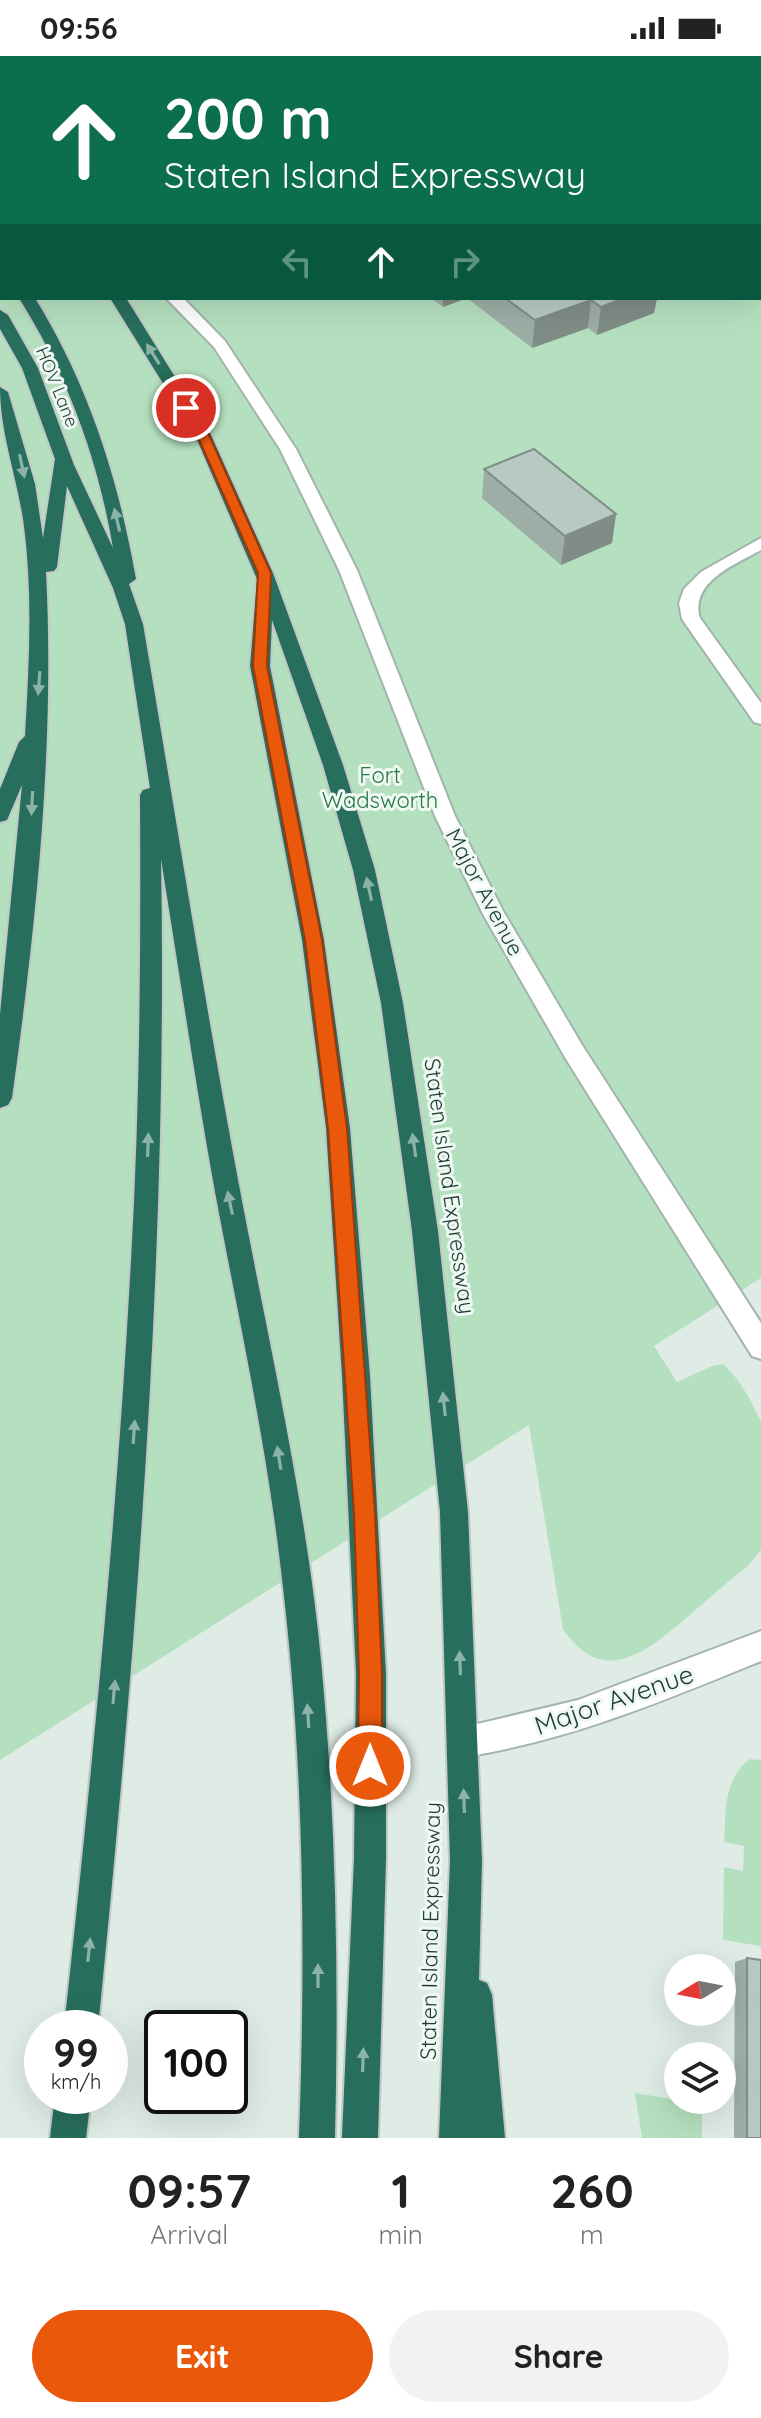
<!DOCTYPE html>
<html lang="en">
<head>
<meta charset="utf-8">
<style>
  :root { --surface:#fff; --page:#f2f2f2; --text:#222; --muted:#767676; --accent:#ea580c }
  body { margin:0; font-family:Quicksand,sans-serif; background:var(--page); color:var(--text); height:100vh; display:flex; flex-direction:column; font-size:30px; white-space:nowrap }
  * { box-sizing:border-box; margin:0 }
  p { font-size:26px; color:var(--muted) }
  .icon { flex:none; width:44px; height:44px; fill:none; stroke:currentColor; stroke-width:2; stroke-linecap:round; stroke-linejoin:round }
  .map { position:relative; height:2082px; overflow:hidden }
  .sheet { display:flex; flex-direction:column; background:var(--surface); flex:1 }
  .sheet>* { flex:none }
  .top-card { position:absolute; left:0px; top:0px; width:762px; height:244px; box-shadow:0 8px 32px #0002; background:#0b6e4f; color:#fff; overflow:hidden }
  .needle { width:52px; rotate:260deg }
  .controls { position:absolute; left:664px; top:1898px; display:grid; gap:16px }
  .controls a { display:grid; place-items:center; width:72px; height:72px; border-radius:50%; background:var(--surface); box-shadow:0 8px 32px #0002; font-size:40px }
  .speed { position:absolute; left:24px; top:1954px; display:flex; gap:16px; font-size:40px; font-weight:700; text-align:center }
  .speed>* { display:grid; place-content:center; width:104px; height:104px; border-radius:50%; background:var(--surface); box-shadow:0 8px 32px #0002; line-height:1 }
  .speed small { font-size:20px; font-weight:400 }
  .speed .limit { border:4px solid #111; border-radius:12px; background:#fff; color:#111 }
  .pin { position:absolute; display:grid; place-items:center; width:68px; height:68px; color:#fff; margin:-34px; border:4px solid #fff; border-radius:50%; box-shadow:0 2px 8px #0007 }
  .me { position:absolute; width:88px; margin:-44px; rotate:0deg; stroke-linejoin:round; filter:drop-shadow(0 0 6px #0008) }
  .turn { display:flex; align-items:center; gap:28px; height:168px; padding:0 32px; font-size:36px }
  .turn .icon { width:104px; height:104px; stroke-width:2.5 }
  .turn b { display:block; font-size:56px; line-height:68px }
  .lanes { display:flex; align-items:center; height:76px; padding:0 32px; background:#0003; justify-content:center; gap:40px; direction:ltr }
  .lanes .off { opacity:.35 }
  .eta { display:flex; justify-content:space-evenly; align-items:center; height:136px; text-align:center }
  .eta b { font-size:48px; font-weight:800; line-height:56px }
  .primary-button { display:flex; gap:16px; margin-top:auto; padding:16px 32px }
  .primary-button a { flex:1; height:92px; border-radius:48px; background:var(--accent); color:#fff; font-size:32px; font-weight:800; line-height:92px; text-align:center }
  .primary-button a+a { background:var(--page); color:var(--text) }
  .status { display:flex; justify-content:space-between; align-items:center; height:56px; padding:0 40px; background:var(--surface); direction:ltr }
  .status svg { height:22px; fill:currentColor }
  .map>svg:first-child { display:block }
</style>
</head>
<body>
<div class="status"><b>09:56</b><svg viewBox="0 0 49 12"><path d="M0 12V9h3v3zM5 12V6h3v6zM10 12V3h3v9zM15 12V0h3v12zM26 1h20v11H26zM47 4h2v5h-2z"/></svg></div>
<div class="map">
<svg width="761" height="2082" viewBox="0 0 761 2082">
  <rect width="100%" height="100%" fill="#dfece6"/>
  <g fill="#b5e0bf" fill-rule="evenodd">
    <path d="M0 0H761V1222L654 1290 677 1326 712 1310 723 1308C740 1323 752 1346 761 1366V1494L749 1509C729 1525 710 1541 692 1557 651 1592 605 1635 563 1573L529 1369 0 1704ZM2 2H760V242H2Z"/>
    <path d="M750 1703 761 1704V1890L723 1884 724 1811 743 1815 744 1790 724 1786C726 1754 723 1724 750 1703Z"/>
    <polygon points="635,2037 702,2048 702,2082 642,2082"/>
  </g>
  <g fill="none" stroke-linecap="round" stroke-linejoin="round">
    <defs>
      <g id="minor">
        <polygon points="442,0 456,0 457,2 443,2"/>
        <rect x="760" y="51" width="1" height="8"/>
        <rect x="0" y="89" width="2" height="9"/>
        <rect x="760" y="192" width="1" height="8"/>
        <polygon points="166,242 183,242 225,285 296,393 357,514 455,760 503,855 582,989 761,1267 761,1303 752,1300 566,1003 483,858 435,760 339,514 280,393 214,291"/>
        <path d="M761 482V494C734 509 690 526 700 562L761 647V668L754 666 682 563 679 547 684 533 701 516Z"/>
        <path d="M761 1575V1605C663 1645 568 1685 463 1701L452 1696 447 1685 452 1674 578 1644Z"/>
      </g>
      <g id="highway">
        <rect x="0" y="128" width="2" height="9"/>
        <rect x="0" y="202" width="2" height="10"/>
        <path d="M19 242H35C89 330 118 422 136 523L129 528 143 568C175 755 204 943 239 1129 267 1278 301 1425 318 1575 336 1744 339 1913 335 2082H299C306 1890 304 1697 280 1506 265 1381 238 1259 215 1136 195 1025 179 914 161 803 168 1194 137 1583 98 1972H64C92 1717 117 1461 131 1205 140 1050 141 894 140 739L143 734 150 732 125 568 113 532 67 430 57 511 54 515 46 516C55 691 36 869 12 1042L8 1049 0 1052V958L22 729 7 764 0 766V733L19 686 25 680C29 611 33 540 24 470 18 424 0 378 0 331L8 336 35 428 43 482 55 403 22 312 0 273V254L8 259 38 312 74 409 113 492C98 402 67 319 19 242Z"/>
        <polygon points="110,242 126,242 211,379 273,517 343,709 375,814 403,947 438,1175 468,1456 482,1805 479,1924 487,1927 492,1939 505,2082 439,2082 450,1805 440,1456 412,1175 381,947 353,814 323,709 272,564 270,610 324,884 350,1072 370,1320 386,1618 386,1802 378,2082 342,2082 354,1802 356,1618 342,1320 326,1072 302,884 250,610 257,523 195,379"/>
        <polygon points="55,2040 91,2040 86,2082 50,2082"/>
      </g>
    </defs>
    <use href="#minor" stroke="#a1b4ad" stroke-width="4"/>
    <use href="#highway" stroke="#c0c9c6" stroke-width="4"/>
    <use href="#minor" fill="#fff" fill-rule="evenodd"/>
    <use href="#highway" fill="#276e5c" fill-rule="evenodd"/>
  </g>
  <g fill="#9daea6">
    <polygon points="571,0 704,0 703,2 575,2"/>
    <polygon points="760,100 761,100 761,165 760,164"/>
    <polygon points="431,242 657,242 654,257 597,279 588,272 532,292 467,242 443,251"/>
    <polygon points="484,413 616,458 612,487 561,509 482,442"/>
    <polygon points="747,1902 761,2082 734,2082 735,1906"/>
  </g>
  <g fill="#808d87">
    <polygon points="603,0 619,0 619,2 602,2"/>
    <polygon points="668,0 704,0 703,2 661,2"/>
    <polygon points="443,242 467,242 443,251"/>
    <polygon points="624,242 657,242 654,257 597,279 601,251"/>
    <polygon points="591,244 588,272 532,292 535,264"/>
    <polygon points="616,458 612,487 561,509 565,480"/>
  </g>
  <g fill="#b7cac1" stroke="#808d87" stroke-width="2">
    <polygon points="639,0 668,0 661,2 643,2"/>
    <rect x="760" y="100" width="1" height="38"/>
    <polygon points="505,242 624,242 601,251 591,244 535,264"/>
    <polygon points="534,393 616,458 565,480 484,413"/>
    <polygon points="747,1902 761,1904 761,2082 747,2082"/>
  </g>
  <defs><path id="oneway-solid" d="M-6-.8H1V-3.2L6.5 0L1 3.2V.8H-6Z" transform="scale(2)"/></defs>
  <g fill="#8cb3a8">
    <use href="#oneway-solid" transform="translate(153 298) rotate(-122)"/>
    <use href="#oneway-solid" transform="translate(22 410) rotate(78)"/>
    <use href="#oneway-solid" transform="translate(117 464) rotate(-103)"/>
    <use href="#oneway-solid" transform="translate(39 627) rotate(94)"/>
    <use href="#oneway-solid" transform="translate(32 747) rotate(93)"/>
    <use href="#oneway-solid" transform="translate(369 833) rotate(-102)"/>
    <use href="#oneway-solid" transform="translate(148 1089) rotate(-88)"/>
    <use href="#oneway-solid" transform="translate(414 1089) rotate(-98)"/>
    <use href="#oneway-solid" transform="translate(230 1147) rotate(-102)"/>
    <use href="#oneway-solid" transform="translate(444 1348) rotate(-96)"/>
    <use href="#oneway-solid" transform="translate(134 1376) rotate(-86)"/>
    <use href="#oneway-solid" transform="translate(279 1402) rotate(-99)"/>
    <use href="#oneway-solid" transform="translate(460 1607) rotate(-92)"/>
    <use href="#oneway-solid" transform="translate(114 1636) rotate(-85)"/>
    <use href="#oneway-solid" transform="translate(308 1660) rotate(-94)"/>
    <use href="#oneway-solid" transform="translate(464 1745) rotate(-92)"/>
    <use href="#oneway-solid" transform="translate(89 1894) rotate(-84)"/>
    <use href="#oneway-solid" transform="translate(318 1920) rotate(-90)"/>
    <use href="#oneway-solid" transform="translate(363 2004) rotate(-88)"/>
  </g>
  <polygon fill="#ea580c" stroke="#983908" stroke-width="2" points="182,349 191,349 209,379 271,517 267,610 322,884 347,1072 375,1457 382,1618 382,1710 379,1719 370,1722 362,1719 358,1710 359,1618 354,1457 328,1072 305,884 253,610 258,517 197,379 180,352"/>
  <g text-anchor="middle" stroke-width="6" stroke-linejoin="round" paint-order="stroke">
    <g font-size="18" fill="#1e3e34" stroke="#f0f8f4">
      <text transform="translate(57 331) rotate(68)" y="6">HOV Lane</text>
    </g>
    <g font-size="22" fill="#247a41" stroke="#f0f8f4">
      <text x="380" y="727">Fort<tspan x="380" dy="25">Wadsworth</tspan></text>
    </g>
    <g font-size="22" fill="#1e3e34" stroke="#f0f8f4">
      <text transform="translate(485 836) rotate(62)" y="8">Major Avenue</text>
      <text transform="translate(450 1130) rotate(82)" y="8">Staten Island Expressway</text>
      <text transform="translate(430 1875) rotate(-89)" y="8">Staten Island Expressway</text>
    </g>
    <g font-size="26" fill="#1e3e34" stroke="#f0f8f4">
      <text transform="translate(614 1644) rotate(-19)" y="9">Major Avenue</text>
    </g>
  </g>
</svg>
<div class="controls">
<a><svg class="needle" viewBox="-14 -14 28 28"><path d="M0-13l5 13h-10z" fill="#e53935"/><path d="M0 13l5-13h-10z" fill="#767676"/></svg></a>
<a><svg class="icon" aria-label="layers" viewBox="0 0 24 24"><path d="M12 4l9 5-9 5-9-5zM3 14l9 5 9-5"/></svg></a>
</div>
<div class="speed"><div>99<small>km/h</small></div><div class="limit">100</div></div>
<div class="pin" style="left:186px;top:352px;background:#d93025"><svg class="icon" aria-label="arrive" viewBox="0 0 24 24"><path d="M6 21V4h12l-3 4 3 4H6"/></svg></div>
<svg class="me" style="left:370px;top:1710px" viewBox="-20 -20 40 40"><circle r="17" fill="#ea580c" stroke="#fff" stroke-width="3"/><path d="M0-11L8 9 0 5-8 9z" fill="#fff"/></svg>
<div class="top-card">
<div class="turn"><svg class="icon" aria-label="ahead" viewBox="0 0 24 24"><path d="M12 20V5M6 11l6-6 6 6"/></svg><div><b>200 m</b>Staten Island Expressway</div></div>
<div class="lanes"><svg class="icon off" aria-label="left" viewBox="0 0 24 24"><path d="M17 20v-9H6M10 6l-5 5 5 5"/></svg><svg class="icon" aria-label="ahead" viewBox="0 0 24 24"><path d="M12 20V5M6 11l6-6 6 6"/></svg><svg class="icon off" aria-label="right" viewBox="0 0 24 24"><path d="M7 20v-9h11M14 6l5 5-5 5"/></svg></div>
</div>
</div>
<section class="sheet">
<div class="eta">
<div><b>09:57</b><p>Arrival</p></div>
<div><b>1</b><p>min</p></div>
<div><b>260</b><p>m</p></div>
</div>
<div class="primary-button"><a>Exit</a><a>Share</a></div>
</section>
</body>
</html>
